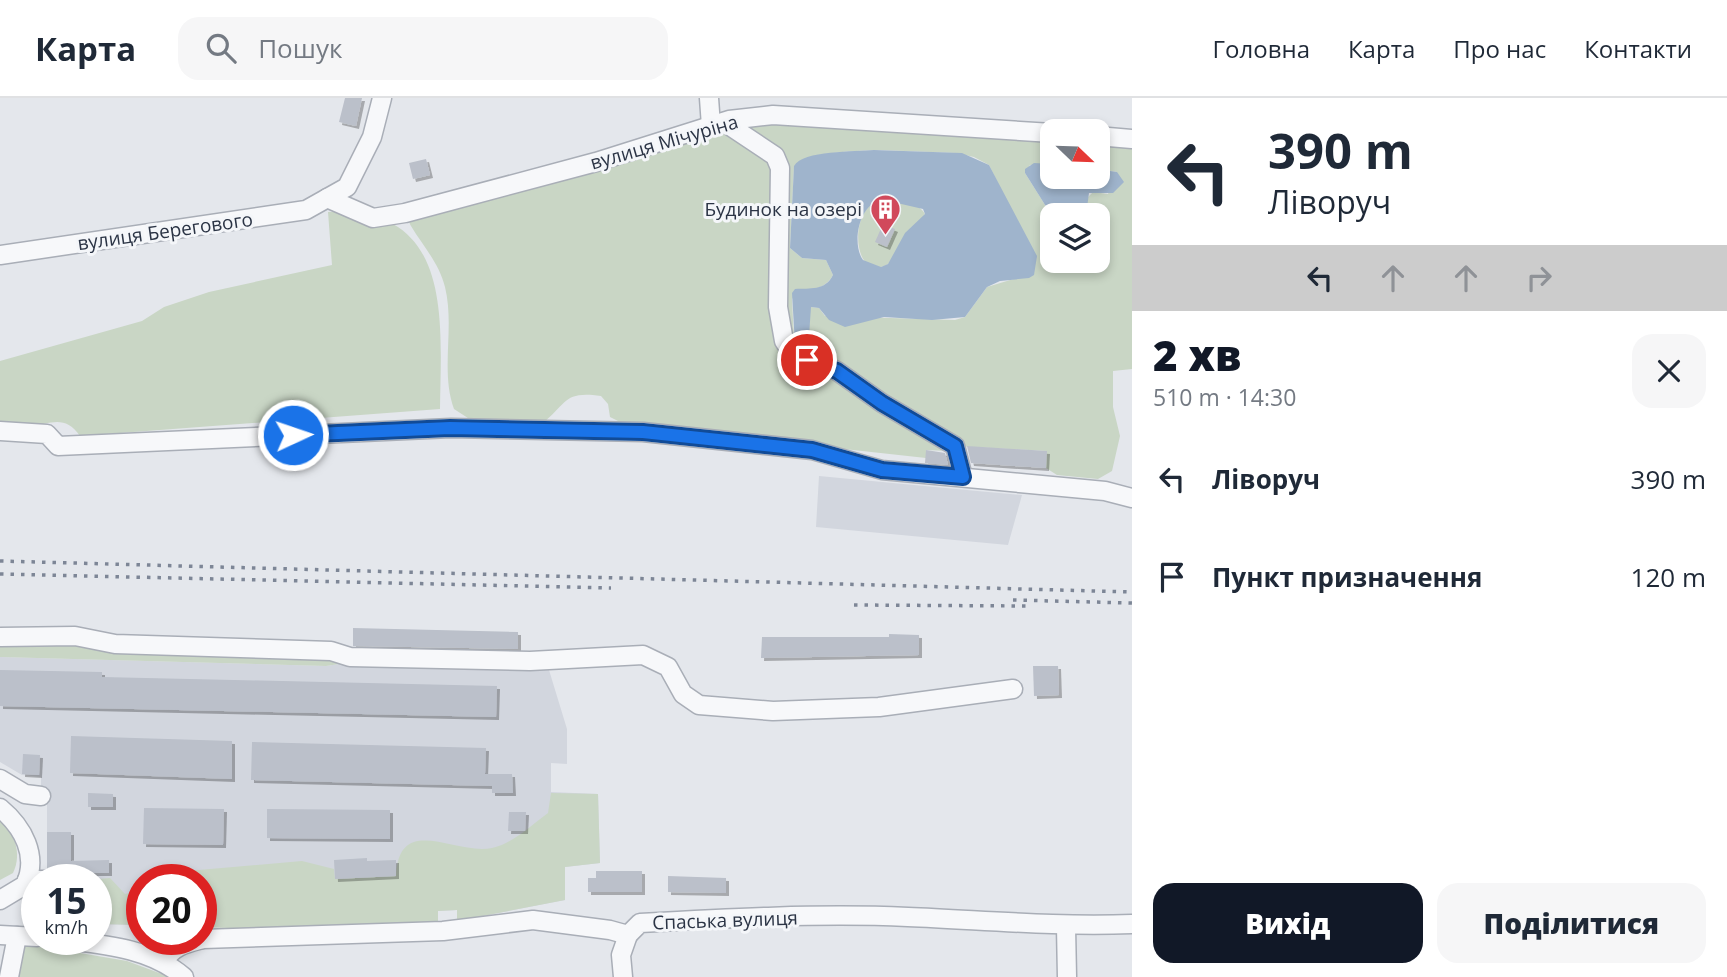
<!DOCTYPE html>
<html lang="uk">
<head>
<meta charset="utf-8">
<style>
  :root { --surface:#fff; --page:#f6f6f7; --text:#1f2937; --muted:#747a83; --line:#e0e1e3; --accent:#111827 }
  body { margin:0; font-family:"Open Sans",sans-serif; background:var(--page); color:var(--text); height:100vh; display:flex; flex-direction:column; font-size:26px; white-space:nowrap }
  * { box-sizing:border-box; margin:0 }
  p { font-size:23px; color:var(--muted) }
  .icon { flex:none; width:38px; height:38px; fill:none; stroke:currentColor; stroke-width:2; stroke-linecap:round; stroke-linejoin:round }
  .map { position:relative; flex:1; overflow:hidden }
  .drawer { display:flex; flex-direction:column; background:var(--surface); width:595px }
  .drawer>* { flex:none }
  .guide { background:#fff; color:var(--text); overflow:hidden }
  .needle { width:46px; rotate:113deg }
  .fabs { position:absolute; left:1040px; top:21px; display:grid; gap:14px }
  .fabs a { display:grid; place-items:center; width:70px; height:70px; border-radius:14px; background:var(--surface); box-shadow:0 4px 10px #0003; font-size:35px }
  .speed { position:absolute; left:21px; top:766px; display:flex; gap:14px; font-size:35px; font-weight:700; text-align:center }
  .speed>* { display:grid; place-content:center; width:91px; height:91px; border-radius:50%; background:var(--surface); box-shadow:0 4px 10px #0003; line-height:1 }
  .speed small { font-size:18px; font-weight:400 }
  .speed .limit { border:10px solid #d22; background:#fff; color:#111 }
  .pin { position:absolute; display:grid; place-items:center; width:60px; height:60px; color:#fff; margin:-30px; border:4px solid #fff; border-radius:50%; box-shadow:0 2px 7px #0007 }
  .me { position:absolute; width:77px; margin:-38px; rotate:87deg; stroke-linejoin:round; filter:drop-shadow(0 0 5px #0008) }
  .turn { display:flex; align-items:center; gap:24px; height:147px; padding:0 21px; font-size:32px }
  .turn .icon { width:91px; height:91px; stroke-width:2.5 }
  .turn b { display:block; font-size:49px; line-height:60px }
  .lanes { display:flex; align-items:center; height:66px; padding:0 21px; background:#0003; justify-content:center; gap:35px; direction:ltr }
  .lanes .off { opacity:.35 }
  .round { display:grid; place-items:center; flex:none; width:74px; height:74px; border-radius:21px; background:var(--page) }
  .summary { display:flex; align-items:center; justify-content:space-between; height:119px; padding:0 21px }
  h1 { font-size:42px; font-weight:800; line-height:52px; color:var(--accent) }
  .primary-button { display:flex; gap:14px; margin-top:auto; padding:14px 21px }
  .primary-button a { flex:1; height:80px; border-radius:21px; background:var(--accent); color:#fff; font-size:28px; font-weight:800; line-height:80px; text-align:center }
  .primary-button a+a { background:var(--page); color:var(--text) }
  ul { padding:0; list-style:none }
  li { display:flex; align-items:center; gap:21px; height:98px; padding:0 21px }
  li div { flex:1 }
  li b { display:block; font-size:26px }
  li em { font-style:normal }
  header { display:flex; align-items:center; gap:42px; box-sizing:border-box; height:98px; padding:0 35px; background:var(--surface); border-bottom:2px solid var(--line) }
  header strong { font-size:33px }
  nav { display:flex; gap:38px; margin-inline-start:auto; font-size:24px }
  .search { width:490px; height:63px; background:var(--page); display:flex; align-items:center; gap:18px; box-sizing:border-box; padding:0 24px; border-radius:21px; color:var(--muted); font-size:26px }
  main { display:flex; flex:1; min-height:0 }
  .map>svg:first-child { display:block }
</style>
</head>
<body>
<header>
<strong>Карта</strong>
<div class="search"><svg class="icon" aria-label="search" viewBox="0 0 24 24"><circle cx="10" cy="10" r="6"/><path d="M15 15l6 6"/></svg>Пошук</div>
<nav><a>Головна</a><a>Карта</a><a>Про нас</a><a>Контакти</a></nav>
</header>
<main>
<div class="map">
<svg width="1132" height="879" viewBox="0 0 1132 879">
  <defs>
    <filter id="shadow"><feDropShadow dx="3" dy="3" stdDeviation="0" flood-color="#0004"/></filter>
  </defs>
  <rect width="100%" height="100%" fill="#e4e7ec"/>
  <g fill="#d2d6de">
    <polygon points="819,378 988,394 1022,397 1008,447 816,429"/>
    <polygon points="0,559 326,568 352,564 549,572 567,631 567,666 551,665 551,694 598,696 600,765 565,769 565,802 457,823 457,812 438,813 438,824 201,829 201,782 142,782 142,827 96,826 96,782 47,782 47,706 41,706 41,679 22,677 0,664"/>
  </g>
  <g fill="#c9d6c5" fill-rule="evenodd">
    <path d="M773 21 1052 40V66L1030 67 1025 75 1052 118V163H1097V117H1086L1087 100 1093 94 1108 96 1117 74 1097 71V43L1132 45V271L1113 273V309L1120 338 1112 373 1098 381 1057 377 1046 370V353L955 348 949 353 926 352V360L626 327 610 319 608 306 601 298C563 293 568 305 543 325L471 322 454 311C440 272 455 230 445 189 439 165 423 148 411 128 408 123 410 123 412 118L734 25ZM880 52 956 55 974 59 989 67 1016 122 1017 180 987 189 965 219 955 222 825 218 819 210 811 209 794 241 792 201 800 191C813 193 826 190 833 177L826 162 802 160 790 150 794 69C803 53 861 53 880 52Z"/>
    <path d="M884 102C898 103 918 103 925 116L888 166C851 188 847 103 884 102Z"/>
    <path d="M328 114C454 107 441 223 440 311L80 338C65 316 51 326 29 328 20 329 9 327 0 326V263L142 223 164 209 209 194 332 167Z"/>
    <polygon points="39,544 352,561 352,564 326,568 0,559 0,547"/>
    <path d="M551 695 598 696 600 765 565 769V802L457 823V812L438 813V824L255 831 201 829V782H149L153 776 302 763 334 771 335 781 396 778C399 714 456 758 492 750 512 746 533 726 548 715Z"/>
    <path d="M0 717C13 734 23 754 13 775L0 782Z"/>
    <polygon points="110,780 125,796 142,793 142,827 96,826 96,782 88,782"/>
    <polygon points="21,845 127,863 170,879 15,879"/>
  </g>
  <g fill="#9fb4cc" fill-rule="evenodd">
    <path d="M874 52 962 55 989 67 1037 158 1034 177 1029 180 1000 183 987 189 965 219 932 222 884 219 845 229 829 222 819 210 811 209 809 238 804 249 795 247 792 195 795 191C810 190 825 193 833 177L826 162 802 160 790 150 794 68C803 52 855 54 874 52ZM884 102 923 111 925 116 905 135 888 166 881 169 863 162C851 146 859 103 884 102Z"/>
    <polygon points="1034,65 1052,66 1052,79 1097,79 1097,71 1117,74 1124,84 1113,95 1089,95 1086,117 1052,118 1025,75 1025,71"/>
  </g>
  <g fill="#bbc0ca" filter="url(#shadow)">
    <polygon points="345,0 362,0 356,28 339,24"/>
    <polygon points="426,61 430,77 413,81 409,65"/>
    <polygon points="883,126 895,131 887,149 875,144"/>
    <polygon points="967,348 1047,353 1046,370 971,365"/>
    <polygon points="926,352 945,355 948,367 925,365"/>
    <polygon points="353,530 518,534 518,551 353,548"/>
    <polygon points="889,536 919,537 919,557 761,560 762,539 889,539"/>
    <polygon points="1033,568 1058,568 1059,597 1034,598"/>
    <polygon points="0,572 102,574 102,579 497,588 496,619 0,608"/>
    <polygon points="71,638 232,643 232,681 70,675"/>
    <polygon points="252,644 486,650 485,676 512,676 513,695 492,695 492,688 251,682"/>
    <polygon points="23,656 40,657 39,677 22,676"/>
    <polygon points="88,695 113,696 113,709 88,709"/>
    <polygon points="144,710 224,711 223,747 143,746"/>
    <polygon points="267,711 390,712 390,741 267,740"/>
    <polygon points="509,714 526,714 525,733 508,733"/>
    <polygon points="47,734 71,734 71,763 109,762 109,775 56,775 47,771"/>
    <polygon points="367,760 367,763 396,762 396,778 335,781 334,762"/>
    <polygon points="596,773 642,773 642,794 588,794 588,780 596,780"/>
    <polygon points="668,778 726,780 726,795 668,794"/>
  </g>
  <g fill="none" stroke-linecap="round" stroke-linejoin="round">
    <defs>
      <g id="minor">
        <polyline points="709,0 711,28"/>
        <polyline points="724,24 775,58 780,70 778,209 784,243 790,252 837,273 882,305 955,348 963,379"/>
        <polyline points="1097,38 1132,41"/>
        <polyline points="327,100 373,120 405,115 596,64 729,22 773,17 1052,35"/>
        <polyline points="0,157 306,112 347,89 372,39 382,0"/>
        <polyline points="0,333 47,336 58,348 451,330 643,334 812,352 882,372 1105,393 1132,400"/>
        <polyline points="0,539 75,538 115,546 331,553 350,559 530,563 643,557 668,569 683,596 699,607 773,613 879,609 1013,591"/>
        <polyline points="0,681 25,696 41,698"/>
        <path d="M0 710C23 729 39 758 25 787L0 802"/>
        <polyline points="27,782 47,782"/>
        <polyline points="1066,829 1067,879"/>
        <polyline points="0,837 37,839"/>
        <path d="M66 842C108 847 151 851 184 879"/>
        <path d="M165 863C172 848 188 845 203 841L443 833 533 822 610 832 628 837 640 825C729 820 819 815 908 819 983 822 1057 829 1132 826"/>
        <polyline points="9,879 17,838"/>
        <polyline points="623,879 621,857 628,837"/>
      </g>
    </defs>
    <use href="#minor" stroke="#a9aeb7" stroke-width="21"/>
    <use href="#minor" stroke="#f7f8fa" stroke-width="18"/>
    <g stroke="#7d8696" stroke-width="3.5" stroke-dasharray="3.5 7" stroke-linecap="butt">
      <polyline points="0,463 1132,494"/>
      <polyline points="0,476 611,490"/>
      <polyline points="1013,502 1132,505"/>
      <polyline points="854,507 1026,508"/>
    </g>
  </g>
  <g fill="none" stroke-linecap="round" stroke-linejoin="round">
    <defs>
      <polyline id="route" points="293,337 450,330 643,334 812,352 882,372 963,379 955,348 882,305 837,273 807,262"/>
    </defs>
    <use href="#route" stroke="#114b97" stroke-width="18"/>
    <use href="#route" stroke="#1a73e8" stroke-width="12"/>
  </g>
  <defs>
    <symbol id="building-pin" viewBox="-11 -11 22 30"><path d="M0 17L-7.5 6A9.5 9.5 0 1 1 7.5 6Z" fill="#d1495b" stroke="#f4f6f9"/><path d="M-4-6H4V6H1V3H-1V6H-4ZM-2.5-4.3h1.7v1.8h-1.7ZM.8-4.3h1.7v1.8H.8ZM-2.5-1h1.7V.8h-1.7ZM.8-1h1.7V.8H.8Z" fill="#fff"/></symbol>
  </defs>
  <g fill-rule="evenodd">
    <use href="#building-pin" x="868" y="94" width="35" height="47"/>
  </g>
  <g text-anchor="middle" stroke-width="6" stroke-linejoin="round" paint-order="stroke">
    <g font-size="19" fill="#2b3445" stroke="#f4f6f9">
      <text transform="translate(664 44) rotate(-16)" y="7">вулиця Мічуріна</text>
      <text transform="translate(165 133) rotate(-8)" y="7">вулиця Берегового</text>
      <text transform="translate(725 822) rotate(-2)" y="7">Спаська вулиця</text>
    </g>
    <g font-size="19" fill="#2b3445" stroke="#f4f6f9" text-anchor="end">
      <text x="862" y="118">Будинок на озері</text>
    </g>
  </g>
</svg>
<div class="fabs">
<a><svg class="needle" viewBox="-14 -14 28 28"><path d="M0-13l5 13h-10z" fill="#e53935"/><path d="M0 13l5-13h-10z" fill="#747a83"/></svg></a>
<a><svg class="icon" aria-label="layers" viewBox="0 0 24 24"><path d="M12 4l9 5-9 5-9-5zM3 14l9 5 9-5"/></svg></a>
</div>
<div class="speed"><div>15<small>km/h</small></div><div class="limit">20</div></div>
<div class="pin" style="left:807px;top:262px;background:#d93025"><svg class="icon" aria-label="arrive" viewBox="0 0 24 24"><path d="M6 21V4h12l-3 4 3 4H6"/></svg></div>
<svg class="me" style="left:293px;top:337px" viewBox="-20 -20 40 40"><circle r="17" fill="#1a73e8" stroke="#fff" stroke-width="3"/><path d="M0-11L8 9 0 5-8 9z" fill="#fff"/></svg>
</div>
<section class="drawer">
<div class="guide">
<div class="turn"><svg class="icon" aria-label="left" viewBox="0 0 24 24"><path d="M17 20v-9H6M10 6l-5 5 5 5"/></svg><div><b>390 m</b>Ліворуч</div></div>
<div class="lanes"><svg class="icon" aria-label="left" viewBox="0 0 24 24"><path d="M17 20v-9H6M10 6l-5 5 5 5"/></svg><svg class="icon off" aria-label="ahead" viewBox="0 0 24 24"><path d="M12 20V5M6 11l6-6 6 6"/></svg><svg class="icon off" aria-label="ahead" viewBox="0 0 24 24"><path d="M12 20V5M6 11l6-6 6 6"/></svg><svg class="icon off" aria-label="right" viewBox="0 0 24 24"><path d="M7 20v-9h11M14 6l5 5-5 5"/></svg></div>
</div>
<div class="summary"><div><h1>2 хв</h1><p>510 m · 14:30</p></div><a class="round"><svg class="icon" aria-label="close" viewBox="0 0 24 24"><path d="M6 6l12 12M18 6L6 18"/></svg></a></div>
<ul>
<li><svg class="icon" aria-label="left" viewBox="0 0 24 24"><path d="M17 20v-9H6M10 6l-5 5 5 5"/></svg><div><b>Ліворуч</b></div><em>390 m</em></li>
<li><svg class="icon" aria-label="arrive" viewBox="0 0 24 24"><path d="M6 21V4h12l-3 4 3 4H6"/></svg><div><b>Пункт призначення</b></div><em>120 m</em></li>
</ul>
<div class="primary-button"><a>Вихід</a><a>Поділитися</a></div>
</section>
</main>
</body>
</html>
